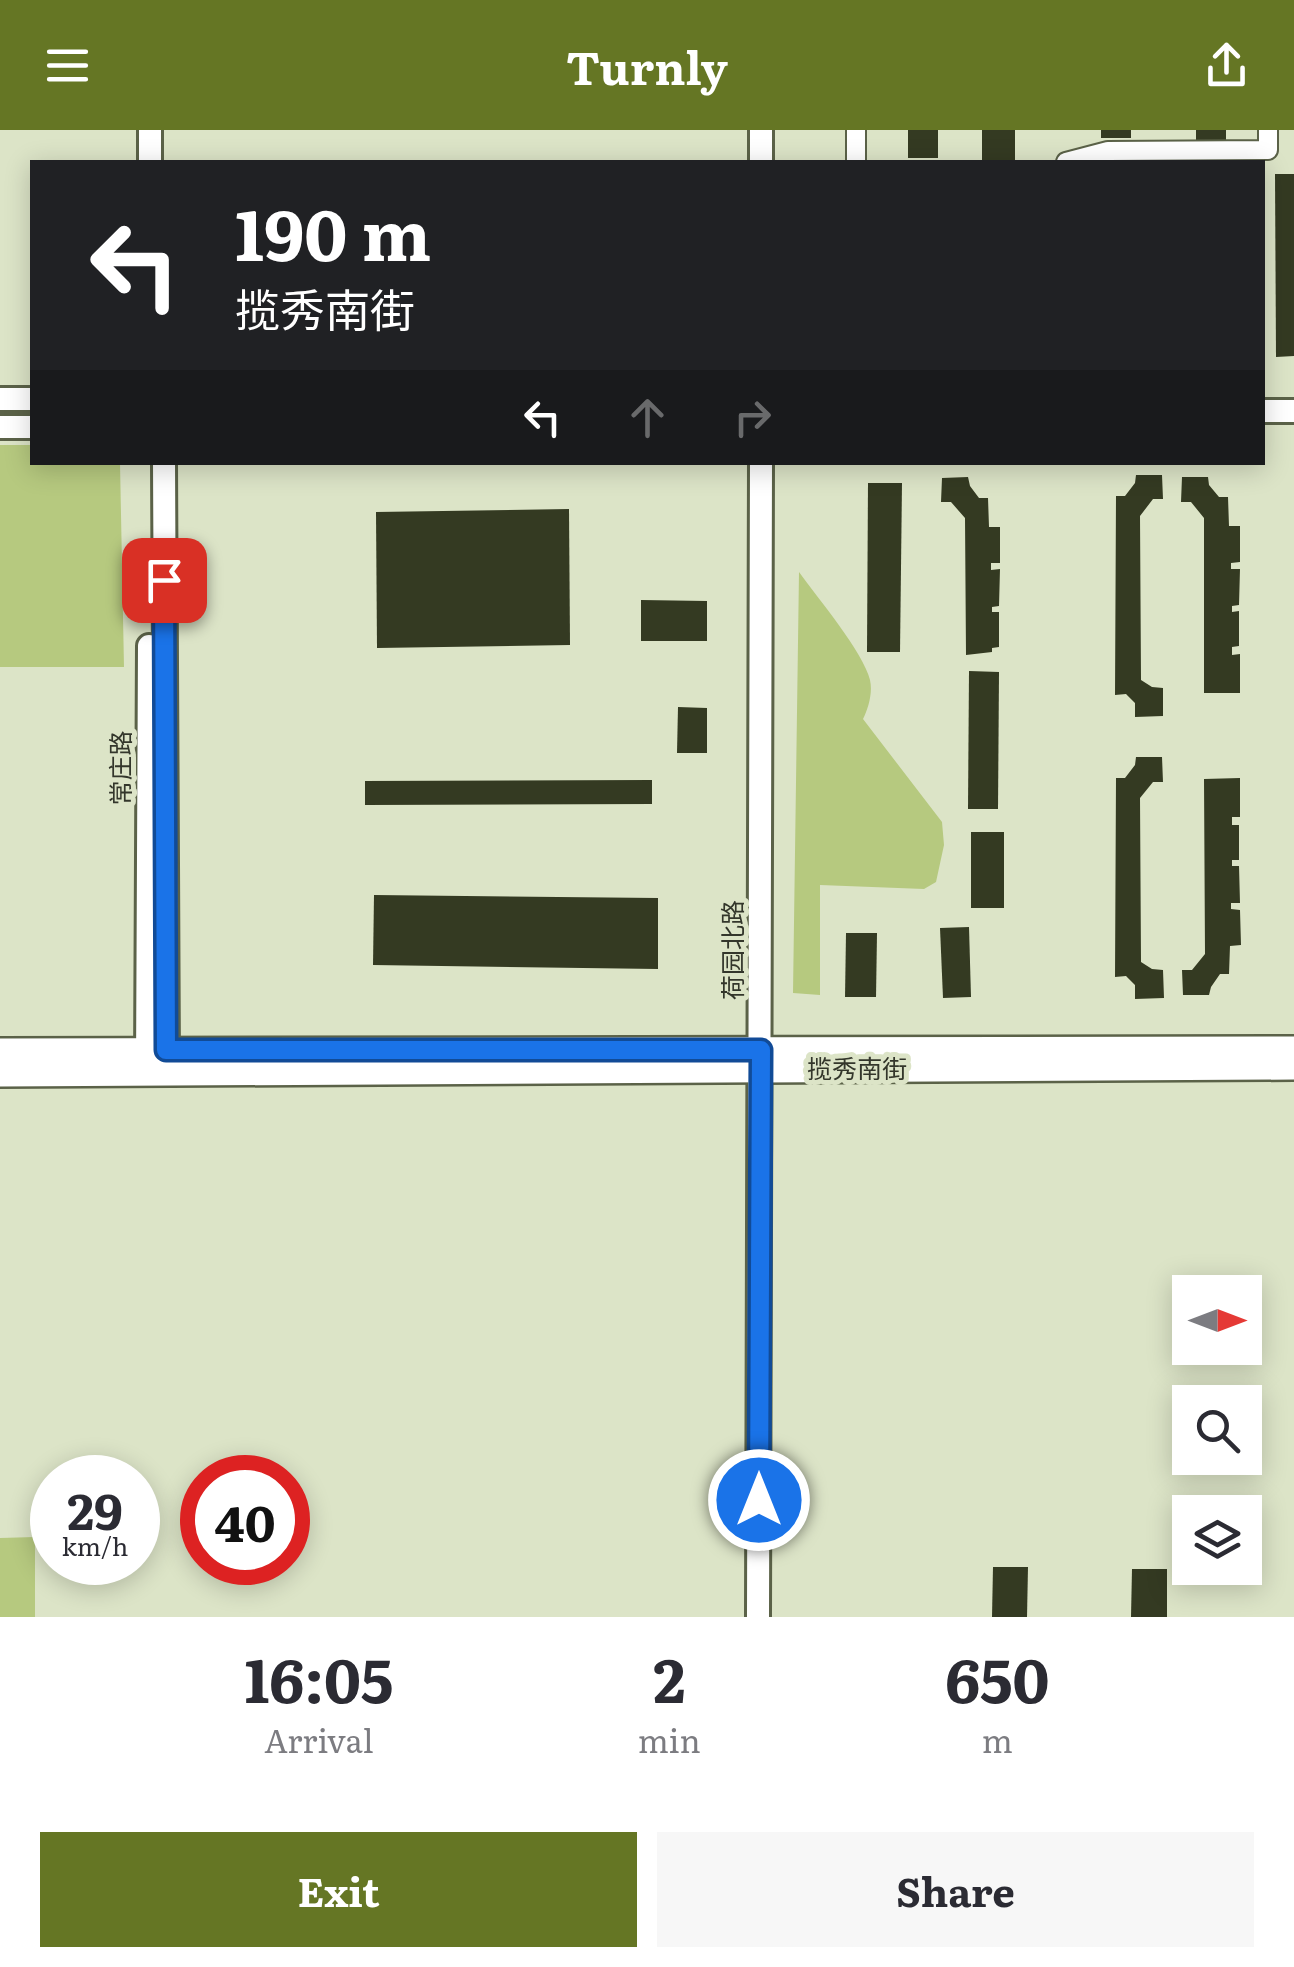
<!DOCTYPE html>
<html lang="en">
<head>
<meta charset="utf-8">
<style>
  :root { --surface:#fff; --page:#f7f7f7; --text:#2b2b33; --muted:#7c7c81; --accent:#657624 }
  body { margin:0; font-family:Literata,"Noto Sans SC",serif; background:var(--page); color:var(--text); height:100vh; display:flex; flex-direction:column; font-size:38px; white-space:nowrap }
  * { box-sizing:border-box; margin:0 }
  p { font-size:32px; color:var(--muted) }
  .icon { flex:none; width:55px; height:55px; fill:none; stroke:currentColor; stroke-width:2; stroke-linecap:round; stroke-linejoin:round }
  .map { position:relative; height:1487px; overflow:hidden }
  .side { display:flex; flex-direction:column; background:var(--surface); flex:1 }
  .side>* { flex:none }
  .top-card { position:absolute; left:30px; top:30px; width:1235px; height:305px; border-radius:0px; box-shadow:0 5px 25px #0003; background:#202124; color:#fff; overflow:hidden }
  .needle { width:65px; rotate:90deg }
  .tools { position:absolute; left:1172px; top:1145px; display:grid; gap:20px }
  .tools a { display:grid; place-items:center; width:90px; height:90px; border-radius:0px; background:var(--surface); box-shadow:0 5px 25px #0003; font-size:50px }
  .speed { position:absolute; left:30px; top:1325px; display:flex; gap:20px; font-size:50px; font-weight:700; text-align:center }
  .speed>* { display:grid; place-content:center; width:130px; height:130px; border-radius:50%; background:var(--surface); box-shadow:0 5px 25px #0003; line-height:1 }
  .speed small { font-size:25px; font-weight:400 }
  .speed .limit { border:15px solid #d22; background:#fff; color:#111 }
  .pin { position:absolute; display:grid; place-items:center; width:85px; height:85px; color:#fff; margin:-42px; border-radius:20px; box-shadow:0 5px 15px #0006 }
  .me { position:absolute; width:110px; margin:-55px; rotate:0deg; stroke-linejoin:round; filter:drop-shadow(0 0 8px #0008) }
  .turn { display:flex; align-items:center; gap:35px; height:210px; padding:0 40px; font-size:45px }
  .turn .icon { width:130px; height:130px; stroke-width:2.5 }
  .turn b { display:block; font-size:70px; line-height:85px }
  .lanes { display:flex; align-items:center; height:95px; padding:0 40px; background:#0003; justify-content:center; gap:50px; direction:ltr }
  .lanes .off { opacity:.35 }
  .eta { display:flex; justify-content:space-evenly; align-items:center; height:170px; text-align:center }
  .eta b { font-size:60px; font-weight:700; line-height:70px }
  .cta { display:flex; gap:20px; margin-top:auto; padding:20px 40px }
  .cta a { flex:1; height:115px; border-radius:0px; background:var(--accent); color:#fff; font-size:40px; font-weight:700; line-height:115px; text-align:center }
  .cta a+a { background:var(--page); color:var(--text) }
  header { display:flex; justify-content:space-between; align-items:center; height:130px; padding:0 40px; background:var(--accent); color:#fff; font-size:45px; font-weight:700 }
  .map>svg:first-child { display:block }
</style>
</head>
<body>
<header><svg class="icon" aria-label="menu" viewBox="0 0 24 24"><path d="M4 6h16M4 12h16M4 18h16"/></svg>Turnly<svg class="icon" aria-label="share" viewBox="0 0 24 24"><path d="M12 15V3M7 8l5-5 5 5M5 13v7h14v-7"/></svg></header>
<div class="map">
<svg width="1294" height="1487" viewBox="0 0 1294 1487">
  <rect width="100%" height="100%" fill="#dce4c7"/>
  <g fill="#b6c97f">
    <polygon points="0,315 32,315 32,332 120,333 124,537 0,537"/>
    <path d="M799 442C817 467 864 523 870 550 873 563 868 579 863 589L942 692 944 715 936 752 924 759 820 755V865L793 863Z"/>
    <polygon points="35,1407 35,1487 0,1487 0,1408"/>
  </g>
  <g fill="#343a22">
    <rect x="908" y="0" width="30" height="28"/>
    <rect x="982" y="0" width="33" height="31"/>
    <rect x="1101" y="0" width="30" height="8"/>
    <polygon points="1196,0 1226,0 1226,11 1196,10"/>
    <polygon points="1275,44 1294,44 1294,226 1276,227"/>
    <polygon points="1136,345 1162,345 1163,369 1153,369 1140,386 1141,550 1152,557 1163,558 1163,586 1135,587 1135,573 1126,564 1115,565 1116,366 1125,366 1135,353"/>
    <polygon points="968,347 970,356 979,368 988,368 989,397 1000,397 1000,433 991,433 991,440 1000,439 999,476 992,477 992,482 999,482 999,517 992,518 992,522 966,525 965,388 951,372 941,372 942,348"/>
    <polygon points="1182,347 1208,347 1209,355 1219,367 1228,367 1229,396 1240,396 1240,432 1231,433 1231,439 1240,439 1239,475 1232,476 1232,482 1239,481 1239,516 1232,517 1232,525 1240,524 1240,563 1204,563 1204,388 1191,372 1181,372"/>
    <polygon points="868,353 902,353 900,522 867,522"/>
    <polygon points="569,379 570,515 377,518 376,382"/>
    <polygon points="641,470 707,471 707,511 641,511"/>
    <polygon points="969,541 999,542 998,679 968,679"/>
    <polygon points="678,577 707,578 707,623 677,623"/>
    <polygon points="1136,627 1162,627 1163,652 1153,652 1140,668 1141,832 1152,839 1163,840 1164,868 1135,869 1135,855 1126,846 1115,847 1116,648 1125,648 1135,635"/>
    <polygon points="1240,648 1240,687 1232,687 1232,695 1239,695 1239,730 1232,730 1232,736 1239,736 1240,773 1231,773 1231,779 1240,780 1241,815 1230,816 1229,844 1220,844 1211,857 1209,865 1183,865 1182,840 1192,840 1205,824 1204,649"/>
    <polygon points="652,650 652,674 365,675 365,651"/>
    <rect x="971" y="702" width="33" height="76"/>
    <polygon points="374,765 658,768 658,839 373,835"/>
    <polygon points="969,797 971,867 943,868 940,798"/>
    <polygon points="846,803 877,803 876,867 845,867"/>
    <polygon points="993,1437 1028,1437 1027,1487 992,1487"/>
    <polygon points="1132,1439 1167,1439 1167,1487 1131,1487"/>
  </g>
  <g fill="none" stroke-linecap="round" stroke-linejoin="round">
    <defs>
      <g id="minor">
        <polyline points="856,0 856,32"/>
        <polyline points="1066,32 1108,21 1268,20 1268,0"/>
      </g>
      <g id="tertiary">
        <polyline points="150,0 150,32"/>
        <polyline points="761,0 761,32"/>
        <polyline points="0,269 32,269"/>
        <polyline points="1262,281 1294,281"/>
        <polyline points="0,297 32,297"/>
        <polyline points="164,332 167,935"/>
        <polyline points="147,939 149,516"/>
        <polyline points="758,1487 761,332"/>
      </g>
      <g id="secondary">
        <polyline points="0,921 1294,919"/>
        <polyline points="0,944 1294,937"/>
      </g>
    </defs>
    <use href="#minor" stroke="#5b6248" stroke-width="22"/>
    <use href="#tertiary" stroke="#5b6248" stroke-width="28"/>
    <use href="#secondary" stroke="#5b6248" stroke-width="30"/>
    <use href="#minor" stroke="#fff" stroke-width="18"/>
    <use href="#tertiary" stroke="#fff" stroke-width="22"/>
    <use href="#secondary" stroke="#fff" stroke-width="25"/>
  </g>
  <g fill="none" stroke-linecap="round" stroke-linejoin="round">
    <defs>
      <polyline id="route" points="164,450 166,920 761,920 759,1370"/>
    </defs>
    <use href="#route" stroke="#114b97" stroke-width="25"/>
    <use href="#route" stroke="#1a73e8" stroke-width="18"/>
  </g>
  <g text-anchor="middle" stroke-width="10" stroke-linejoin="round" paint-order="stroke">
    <g font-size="25" fill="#33362b" stroke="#dce4c7">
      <text transform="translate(121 638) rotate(-90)" y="9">常庄路</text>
      <text transform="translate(733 820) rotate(-90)" y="9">荷园北路</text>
      <text x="857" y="948">揽秀南街</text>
    </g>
  </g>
</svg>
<div class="tools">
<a><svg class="needle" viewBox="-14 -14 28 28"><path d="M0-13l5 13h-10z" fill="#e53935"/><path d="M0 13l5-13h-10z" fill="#7c7c81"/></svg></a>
<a><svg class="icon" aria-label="search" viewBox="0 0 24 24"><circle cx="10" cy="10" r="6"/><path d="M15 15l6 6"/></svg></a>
<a><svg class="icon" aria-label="layers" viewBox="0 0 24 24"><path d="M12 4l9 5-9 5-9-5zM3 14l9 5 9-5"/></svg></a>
</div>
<div class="speed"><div>29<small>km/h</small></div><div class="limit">40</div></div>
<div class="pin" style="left:164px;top:450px;background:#d93025"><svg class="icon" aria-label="arrive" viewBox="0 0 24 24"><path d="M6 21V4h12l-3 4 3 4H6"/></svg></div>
<svg class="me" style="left:759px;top:1370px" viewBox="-20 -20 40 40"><circle r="17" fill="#1a73e8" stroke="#fff" stroke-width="3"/><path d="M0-11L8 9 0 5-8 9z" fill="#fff"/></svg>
<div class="top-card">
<div class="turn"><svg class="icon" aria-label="left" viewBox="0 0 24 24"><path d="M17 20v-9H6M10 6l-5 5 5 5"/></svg><div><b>190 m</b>揽秀南街</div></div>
<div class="lanes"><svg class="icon" aria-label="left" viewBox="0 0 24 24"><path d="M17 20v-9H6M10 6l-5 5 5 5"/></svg><svg class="icon off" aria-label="ahead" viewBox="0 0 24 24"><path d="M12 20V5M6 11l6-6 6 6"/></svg><svg class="icon off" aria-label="right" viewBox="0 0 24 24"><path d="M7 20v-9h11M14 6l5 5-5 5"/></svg></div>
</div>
</div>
<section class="side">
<div class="eta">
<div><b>16:05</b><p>Arrival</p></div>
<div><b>2</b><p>min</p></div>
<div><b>650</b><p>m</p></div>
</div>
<div class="cta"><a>Exit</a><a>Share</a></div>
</section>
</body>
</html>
